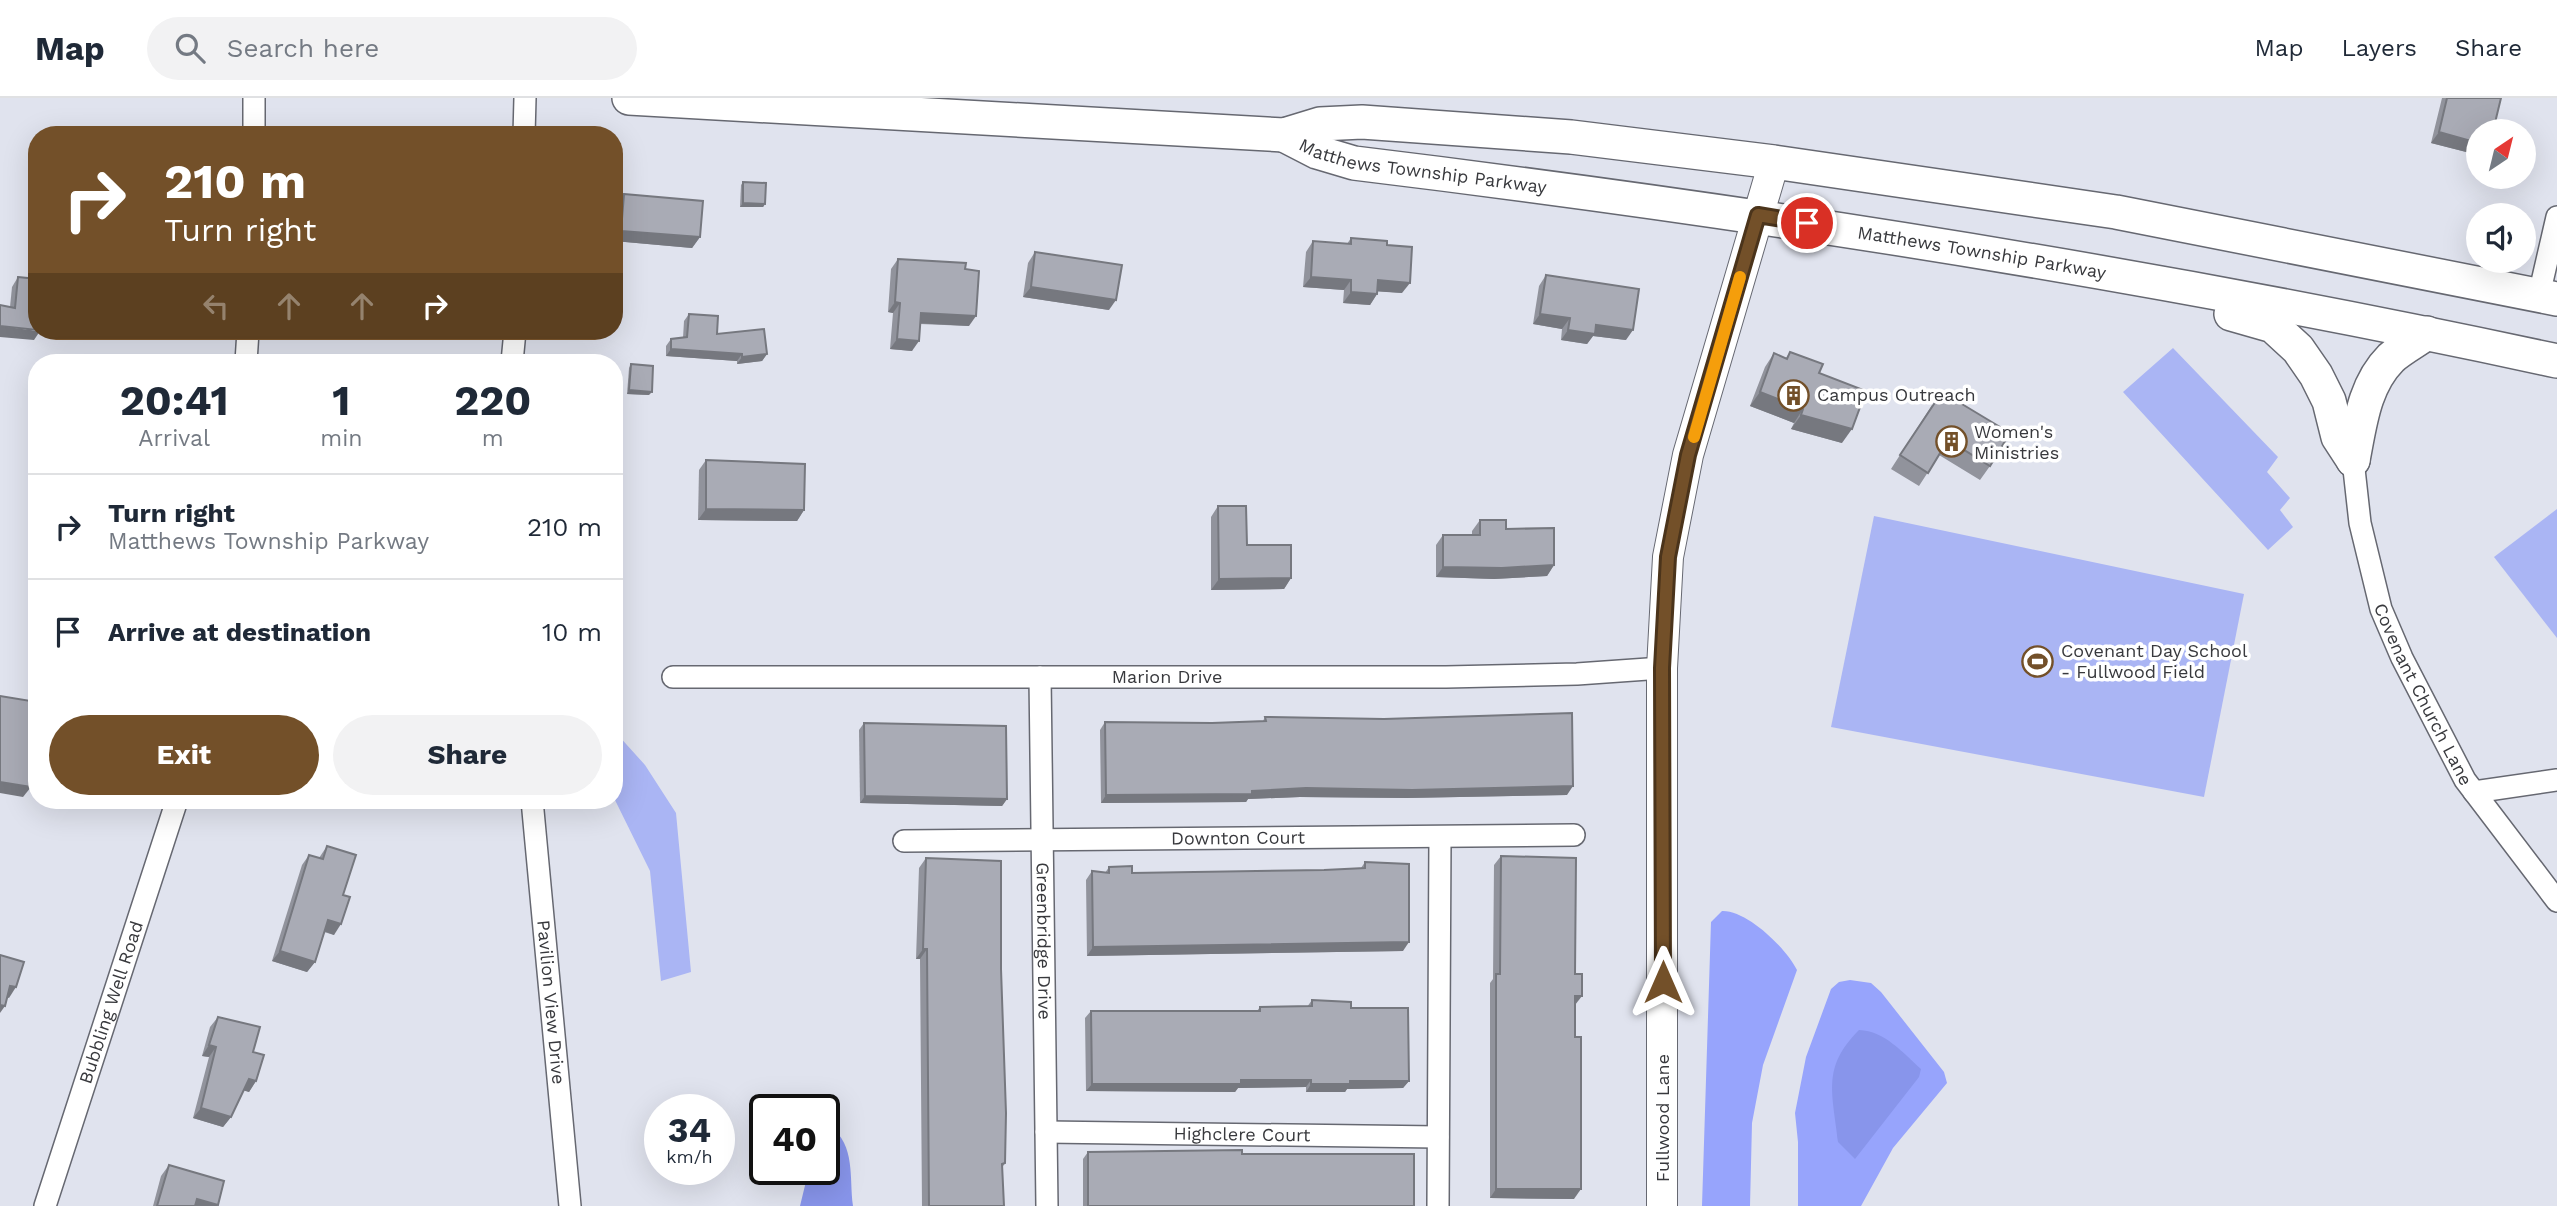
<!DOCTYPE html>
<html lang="en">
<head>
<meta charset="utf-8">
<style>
  :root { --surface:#fff; --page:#f2f2f3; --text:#1f2937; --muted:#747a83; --line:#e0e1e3; --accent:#735029 }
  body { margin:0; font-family:"Work Sans",sans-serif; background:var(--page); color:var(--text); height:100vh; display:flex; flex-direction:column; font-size:26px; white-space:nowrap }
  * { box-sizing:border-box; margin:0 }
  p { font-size:23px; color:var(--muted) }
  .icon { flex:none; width:38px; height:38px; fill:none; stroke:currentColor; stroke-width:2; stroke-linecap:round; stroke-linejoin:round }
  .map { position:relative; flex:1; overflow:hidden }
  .drawer { position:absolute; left:28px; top:256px; width:595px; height:455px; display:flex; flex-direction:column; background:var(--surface); border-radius:28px; box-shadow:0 7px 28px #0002 }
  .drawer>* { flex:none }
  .hud { position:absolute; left:28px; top:28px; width:595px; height:214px; border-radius:28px; box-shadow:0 7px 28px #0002; background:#735029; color:#fff; overflow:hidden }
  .needle { width:46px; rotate:35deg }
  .fabs { position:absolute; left:2466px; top:21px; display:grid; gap:14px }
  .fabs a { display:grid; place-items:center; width:70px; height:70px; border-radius:50%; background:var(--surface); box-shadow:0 7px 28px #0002; font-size:35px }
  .speed { position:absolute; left:644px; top:996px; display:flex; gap:14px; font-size:35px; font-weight:700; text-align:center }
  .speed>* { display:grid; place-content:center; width:91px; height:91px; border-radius:50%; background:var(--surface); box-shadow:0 7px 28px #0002; line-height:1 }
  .speed small { font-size:18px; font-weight:400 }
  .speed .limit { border:4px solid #111; border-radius:10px; background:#fff; color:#111 }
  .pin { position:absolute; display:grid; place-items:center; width:60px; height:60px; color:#fff; margin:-30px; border:4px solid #fff; border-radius:50%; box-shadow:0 2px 7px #0007 }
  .me { position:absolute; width:77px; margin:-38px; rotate:0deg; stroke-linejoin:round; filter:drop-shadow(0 0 5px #0008) }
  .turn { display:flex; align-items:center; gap:24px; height:147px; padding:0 21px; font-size:32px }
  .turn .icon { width:91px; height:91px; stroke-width:2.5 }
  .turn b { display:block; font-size:49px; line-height:60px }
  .lanes { display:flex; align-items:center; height:66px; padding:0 21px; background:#0003; justify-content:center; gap:35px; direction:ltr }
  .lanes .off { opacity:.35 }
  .eta { display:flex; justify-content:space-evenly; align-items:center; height:119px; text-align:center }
  .eta b { font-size:42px; font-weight:700; line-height:49px }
  .button { display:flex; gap:14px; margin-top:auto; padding:14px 21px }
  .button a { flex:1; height:80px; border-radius:42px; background:var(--accent); color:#fff; font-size:28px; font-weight:700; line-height:80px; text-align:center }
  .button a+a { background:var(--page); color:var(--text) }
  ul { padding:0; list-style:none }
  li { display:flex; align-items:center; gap:21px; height:105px; padding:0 21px; border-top:2px solid var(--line) }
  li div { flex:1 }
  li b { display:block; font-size:26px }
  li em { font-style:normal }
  header { display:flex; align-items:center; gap:42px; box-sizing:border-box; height:98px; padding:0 35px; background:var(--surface); border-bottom:2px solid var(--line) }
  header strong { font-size:33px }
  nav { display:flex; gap:38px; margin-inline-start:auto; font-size:24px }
  .search { width:490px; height:63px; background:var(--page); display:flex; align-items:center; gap:18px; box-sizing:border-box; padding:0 24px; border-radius:38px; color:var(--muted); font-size:26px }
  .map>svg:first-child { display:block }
</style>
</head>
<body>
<header>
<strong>Map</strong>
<div class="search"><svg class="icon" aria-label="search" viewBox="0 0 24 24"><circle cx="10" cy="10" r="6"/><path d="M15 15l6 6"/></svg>Search here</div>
<nav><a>Map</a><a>Layers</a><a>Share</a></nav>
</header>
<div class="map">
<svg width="2557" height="1108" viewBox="0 0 2557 1108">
  <rect width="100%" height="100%" fill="#e0e3ee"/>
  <g fill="#aab5f4">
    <polygon points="2173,250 2278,359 2267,374 2290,400 2280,412 2293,429 2268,452 2123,294"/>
    <polygon points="2557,411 2557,540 2494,459"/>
    <polygon points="1874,418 2244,496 2204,699 1831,629"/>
    <polygon points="617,636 645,667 676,715 691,874 661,883 650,773 614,700 614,639"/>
  </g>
  <g fill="#97a4fc">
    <path d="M1722 813C1747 812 1786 850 1797 872L1763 967 1752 1025 1750 1108H1702L1711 824Z"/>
    <polygon points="1850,882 1871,885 1881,894 1944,974 1947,985 1893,1050 1861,1108 1798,1108 1798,1044 1795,1015 1806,959 1831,891 1839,884"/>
  </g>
  <g fill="#8895eb">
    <path d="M1859 932C1885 933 1903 955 1921 971L1919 979 1855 1061 1838 1044C1833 995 1821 970 1859 932Z"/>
    <path d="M824 1028H830C856 1048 849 1079 853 1108H800L809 1071H824Z"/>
  </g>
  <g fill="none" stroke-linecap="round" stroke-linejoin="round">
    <defs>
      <g id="street">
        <polyline points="254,0 254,37"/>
        <polyline points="524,37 525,0"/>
        <polyline points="2539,197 2557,119"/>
        <polyline points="246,264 248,233"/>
        <polyline points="512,264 515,233"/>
        <path id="s1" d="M2353 362 2360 425 2381 511 2402 560 2465 682 2557 803"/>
        <path id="s2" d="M673 579H1446L1577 576 1662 570"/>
        <path id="s3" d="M1040 579 1047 1108"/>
        <polyline points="2474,694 2557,682"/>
        <path id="s4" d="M532 702 570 1108"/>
        <path id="s5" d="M904 743 1574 737"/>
        <path id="s6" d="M1046 1034 1438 1039"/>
        <path id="s7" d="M45 1108 177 702"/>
        <polyline points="1438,1108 1440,740"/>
      </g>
      <polyline id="secondary" points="1662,1108 1662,570 1668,459 1688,357 1774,64"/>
      <g id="primary">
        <polyline points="629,0 1284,37 1320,26 1362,24 1571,39 1774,64 2116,114 2557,201"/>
        <path id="s8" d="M1284 37 1317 54 1354 65C1758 114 2159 177 2557 263"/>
        <polyline points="2231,216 2273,228 2298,251 2316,277 2329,303 2338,339 2353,362"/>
        <path d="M2353 362C2360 326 2364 287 2391 260 2401 251 2416 243 2427 235"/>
      </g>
    </defs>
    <use href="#street" stroke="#666871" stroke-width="24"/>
    <use href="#secondary" stroke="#666871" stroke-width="32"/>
    <use href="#primary" stroke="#666871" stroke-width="36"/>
    <use href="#street" stroke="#fff" stroke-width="21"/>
    <use href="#secondary" stroke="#fff" stroke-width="30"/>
    <use href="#primary" stroke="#fff" stroke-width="33"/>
  </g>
  <g fill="#91939c">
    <polygon points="2442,0 2501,0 2478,33 2478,57 2431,45"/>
    <polygon points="743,84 765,106 763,109 740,109 741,87"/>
    <polygon points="624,96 700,139 692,150 614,143 617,107"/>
    <polygon points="1351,140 1387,147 1402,195 1377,193 1377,196 1370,207 1343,205 1344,192 1303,189 1306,154 1313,143 1347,146"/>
    <polygon points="1035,154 1109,212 1023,199 1028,165"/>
    <polygon points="898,161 965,171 969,228 920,226 912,253 890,251 893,215 888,214 891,171"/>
    <polygon points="1546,177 1626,242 1593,238 1587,246 1561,242 1562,231 1533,226 1539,188"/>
    <polygon points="18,179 34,242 10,209 12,189"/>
    <polygon points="689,216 717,236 767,256 762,263 737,266 737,263 666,258 666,248 671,241 683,240 684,223"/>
    <polygon points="1790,254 1819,275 1842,345 1791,331 1794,325 1750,308 1765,269 1774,255 1786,260"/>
    <polygon points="631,266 649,297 627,296 629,270"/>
    <polygon points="1932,307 1990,368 1980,382 1939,357 1919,388 1891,371"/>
    <polygon points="706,362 804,412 797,423 698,422 699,372"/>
    <polygon points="1218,408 1247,447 1291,480 1284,491 1211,492 1211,419"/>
    <polygon points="1480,422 1506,431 1554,467 1547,478 1494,481 1436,479 1436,447 1443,437 1472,437 1472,433"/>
    <polygon points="1265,619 1567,697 1406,700 1300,699 1248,701 1246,704 1101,705 1100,632 1105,624 1212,625 1263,623"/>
    <polygon points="864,625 1007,701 1002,708 860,705 859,632"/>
    <polygon points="327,748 343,797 334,837 324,834 315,864 307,874 272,863 302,767 309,757 319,760"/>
    <polygon points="1501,758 1575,907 1574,1101 1490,1100 1490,885 1493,881 1494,767"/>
    <polygon points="926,760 1001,871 1005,1065 1002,1070 1004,1108 922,1108 920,861 916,861 919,770"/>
    <polygon points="1365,764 1403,853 1087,858 1086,782 1092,773 1105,775 1109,769 1132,775 1324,772 1361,770"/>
    <polygon points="1312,902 1351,910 1409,983 1403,990 1347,991 1345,994 1306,994 1306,989 1238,990 1235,994 1086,993 1085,920 1091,913 1257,913 1260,909 1307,909"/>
    <polygon points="218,919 253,954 256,983 249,994 244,992 231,1019 223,1029 193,1020 209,959 202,958 210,929"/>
    <polygon points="1088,1054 1242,1056 1414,1108 1083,1108 1083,1061"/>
    <polygon points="169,1067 217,1108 153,1108 161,1078"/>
  </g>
  <g fill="#76787f">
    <polygon points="2439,34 2478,45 2478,57 2431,45"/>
    <polygon points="743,105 765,106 763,109 740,109"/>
    <polygon points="621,133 700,139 692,150 614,143"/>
    <polygon points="1311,179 1351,182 1344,192 1303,189"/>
    <polygon points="1378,182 1410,185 1402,195 1371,193"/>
    <polygon points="1031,189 1116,202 1109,212 1023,199"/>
    <polygon points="1351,194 1377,196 1370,207 1343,205"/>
    <polygon points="895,204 900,205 893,215 888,214"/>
    <polygon points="921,215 976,218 969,228 914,225"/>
    <polygon points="1540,216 1570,220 1562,231 1533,226"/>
    <polygon points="1596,227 1633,232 1626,242 1593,238 1587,246 1561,242 1568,232"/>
    <polygon points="0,228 37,233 40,233 34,242 0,239"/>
    <polygon points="897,241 919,243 912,253 890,251"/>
    <polygon points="671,251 742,256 737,263 666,258"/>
    <polygon points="767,256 762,263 737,266 742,259"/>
    <polygon points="629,292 652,294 649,297 627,296"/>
    <polygon points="1760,294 1803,311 1794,325 1750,308"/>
    <polygon points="1801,317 1852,331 1842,345 1791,331"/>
    <polygon points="706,411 804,412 797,423 698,422"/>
    <polygon points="1554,467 1547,478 1494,481 1436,479 1443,469"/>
    <polygon points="1291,480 1284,491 1211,492 1219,481"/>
    <polygon points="0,684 31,689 23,699 0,695"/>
    <polygon points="1573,688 1567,697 1406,700 1300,699 1248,701 1246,704 1101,705 1106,697 1306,690"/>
    <polygon points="865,698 1007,701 1002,708 860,705"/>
    <polygon points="328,822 341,826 334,837 321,832"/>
    <polygon points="1409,844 1403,853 1087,858 1093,849"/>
    <polygon points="923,851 927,851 920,861 916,861"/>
    <polygon points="280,853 315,864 307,874 272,863"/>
    <polygon points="10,888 16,889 9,900 3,898"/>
    <polygon points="1575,898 1582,898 1575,907"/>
    <polygon points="0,907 5,908 0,915"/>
    <polygon points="209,947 216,949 209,959 202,958"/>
    <polygon points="249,981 256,983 249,994 242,992"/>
    <polygon points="1241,982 1311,982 1306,989 1238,990 1235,994 1086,993 1092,986"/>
    <polygon points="1350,983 1409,983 1403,990 1347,991 1345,994 1306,994 1311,986"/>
    <polygon points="201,1010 231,1019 223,1029 193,1020"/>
    <polygon points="1496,1091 1581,1091 1574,1101 1490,1100"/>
    <polygon points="197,1101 218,1107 217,1108 192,1108"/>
  </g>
  <g fill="#a9abb5" stroke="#76787f" stroke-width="2">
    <polygon points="2447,0 2501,0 2493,33 2478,33 2478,45 2439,34"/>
    <polygon points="743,84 766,85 765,106 743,105"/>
    <polygon points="624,96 703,103 700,139 621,133"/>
    <polygon points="1351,140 1387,143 1387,147 1412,149 1410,185 1378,182 1377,196 1351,194 1351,182 1311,179 1313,143 1351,146"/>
    <polygon points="1035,154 1122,167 1116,202 1031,189"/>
    <polygon points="898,161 966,165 965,171 979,173 976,218 921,215 919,243 897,241 900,205 895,204"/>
    <polygon points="1546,177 1639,191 1633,232 1596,227 1595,236 1568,232 1570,220 1540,216"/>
    <polygon points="18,179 37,181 37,232 0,228 0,207 15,210"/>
    <polygon points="689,216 718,218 717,236 764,231 767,256 742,259 742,256 671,251 671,241 687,239"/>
    <polygon points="1790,254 1823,266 1819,275 1866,293 1852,331 1801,317 1803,311 1760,294 1774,255 1787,261"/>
    <polygon points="631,266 653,268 652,294 629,292"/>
    <polygon points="1942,294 2010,335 1990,368 1948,342 1928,375 1900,357"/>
    <polygon points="706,362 805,366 804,412 706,411"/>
    <polygon points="1218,408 1246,408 1247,447 1291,447 1291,480 1219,481"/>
    <polygon points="1480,422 1506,422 1506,431 1554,430 1554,467 1502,470 1443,469 1443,437 1480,437"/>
    <polygon points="0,598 37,604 37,654 31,689 0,684"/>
    <polygon points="1572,615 1573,688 1412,692 1306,690 1252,693 1252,696 1106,697 1105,624 1212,625 1266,623 1265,619 1384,621"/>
    <polygon points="864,625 1006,628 1007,701 865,698"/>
    <polygon points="327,748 356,757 343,797 350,799 341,826 328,822 315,864 280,853 309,757 323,761"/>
    <polygon points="1501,758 1576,760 1575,876 1582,876 1582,898 1575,898 1575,939 1581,939 1581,1091 1496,1091 1496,876 1500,876"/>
    <polygon points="926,760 1001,763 1001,871 1006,1015 1005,1065 1002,1066 1004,1108 929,1108 927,851 923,851"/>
    <polygon points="1365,764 1409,766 1409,844 1093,849 1092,773 1109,775 1109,769 1132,768 1132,775 1324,772 1365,770"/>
    <polygon points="0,857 24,864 16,889 10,888 5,908 0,907"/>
    <polygon points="1312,902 1351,904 1351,910 1408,910 1409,983 1350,983 1350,986 1311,986 1311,982 1241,982 1241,986 1092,986 1091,913 1260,913 1260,909 1312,908"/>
    <polygon points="218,919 260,929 253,954 264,957 256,983 249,981 231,1019 201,1010 216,949 209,947"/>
    <polygon points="1242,1052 1242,1056 1414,1056 1414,1108 1088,1108 1088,1054"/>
    <polygon points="169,1067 224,1083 218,1107 197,1101 195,1108 157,1108"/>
  </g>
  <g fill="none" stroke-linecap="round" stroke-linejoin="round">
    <defs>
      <polyline id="route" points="1663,884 1662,570 1668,459 1688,357 1758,117 1807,125"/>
    </defs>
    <use href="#route" stroke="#4b341b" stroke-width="18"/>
    <use href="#route" stroke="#735029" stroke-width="12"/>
    <polyline stroke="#f59e0b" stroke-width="12" points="1694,339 1740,179"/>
  </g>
  <defs>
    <symbol id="building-ring" viewBox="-11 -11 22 22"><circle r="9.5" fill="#fff" stroke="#735029" stroke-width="1.5"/><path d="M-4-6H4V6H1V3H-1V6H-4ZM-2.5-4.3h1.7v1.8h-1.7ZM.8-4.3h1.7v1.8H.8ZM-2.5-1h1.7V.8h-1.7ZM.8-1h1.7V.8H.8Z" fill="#735029"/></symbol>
    <symbol id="stadium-ring" viewBox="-11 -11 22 22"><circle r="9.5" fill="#fff" stroke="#735029" stroke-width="1.5"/><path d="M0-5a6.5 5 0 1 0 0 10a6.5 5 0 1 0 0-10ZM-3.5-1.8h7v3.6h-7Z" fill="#735029"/></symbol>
  </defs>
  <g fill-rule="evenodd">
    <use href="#building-ring" x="1776" y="280" width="35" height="35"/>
    <use href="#building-ring" x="1934" y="326" width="35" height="35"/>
    <use href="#stadium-ring" x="2020" y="546" width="35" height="35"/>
  </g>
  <g text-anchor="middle" stroke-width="7" stroke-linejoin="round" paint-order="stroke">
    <g font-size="18" fill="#38393d" stroke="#fff">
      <text dy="6" stroke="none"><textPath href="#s8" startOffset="144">Matthews Township Parkway</textPath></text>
      <text dy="6" stroke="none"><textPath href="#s8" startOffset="710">Matthews Township Parkway</textPath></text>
      <text dy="6" stroke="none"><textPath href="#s2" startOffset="494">Marion Drive</textPath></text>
      <text dy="6" stroke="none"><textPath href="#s1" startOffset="247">Covenant Church Lane</textPath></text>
      <text dy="6" stroke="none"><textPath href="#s5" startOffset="334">Downton Court</textPath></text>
      <text dy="6" stroke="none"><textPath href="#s3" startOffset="264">Greenbridge Drive</textPath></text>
      <text dy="6" stroke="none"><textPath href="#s7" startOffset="214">Bubbling Well Road</textPath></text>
      <text dy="6" stroke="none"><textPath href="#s4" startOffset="203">Pavilion View Drive</textPath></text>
      <text transform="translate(1663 1020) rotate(-90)" y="6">Fullwood Lane</text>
      <text dy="6" stroke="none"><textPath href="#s6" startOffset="196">Highclere Court</textPath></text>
    </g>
    <g font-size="18" fill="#38393d" stroke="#fff" text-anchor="start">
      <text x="1817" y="303">Campus Outreach</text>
      <text x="1974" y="340">Women's<tspan x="1974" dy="21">Ministries</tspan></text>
      <text x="2061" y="559">Covenant Day School<tspan x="2061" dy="21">- Fullwood Field</tspan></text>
    </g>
  </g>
</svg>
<div class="fabs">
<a><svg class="needle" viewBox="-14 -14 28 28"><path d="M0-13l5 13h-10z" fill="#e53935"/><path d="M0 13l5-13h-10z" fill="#747a83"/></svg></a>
<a><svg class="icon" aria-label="sound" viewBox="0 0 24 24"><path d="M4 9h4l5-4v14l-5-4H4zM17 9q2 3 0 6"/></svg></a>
</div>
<div class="speed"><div>34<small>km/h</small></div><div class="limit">40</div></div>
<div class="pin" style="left:1807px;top:125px;background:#d93025"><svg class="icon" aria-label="arrive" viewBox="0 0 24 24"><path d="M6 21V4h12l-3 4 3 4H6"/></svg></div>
<svg class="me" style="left:1663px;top:884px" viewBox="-20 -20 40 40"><path d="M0-17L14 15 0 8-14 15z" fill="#735029" stroke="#fff" stroke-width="4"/></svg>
<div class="hud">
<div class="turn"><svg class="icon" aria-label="right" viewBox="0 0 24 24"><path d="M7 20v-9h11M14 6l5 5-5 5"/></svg><div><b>210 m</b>Turn right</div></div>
<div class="lanes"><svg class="icon off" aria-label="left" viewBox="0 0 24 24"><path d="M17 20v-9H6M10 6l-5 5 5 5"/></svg><svg class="icon off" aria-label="ahead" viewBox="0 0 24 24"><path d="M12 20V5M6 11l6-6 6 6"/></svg><svg class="icon off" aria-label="ahead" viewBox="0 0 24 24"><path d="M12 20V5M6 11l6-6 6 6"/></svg><svg class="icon" aria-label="right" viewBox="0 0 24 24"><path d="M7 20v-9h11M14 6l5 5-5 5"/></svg></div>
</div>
<section class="drawer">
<div class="eta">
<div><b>20:41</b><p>Arrival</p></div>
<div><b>1</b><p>min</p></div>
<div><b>220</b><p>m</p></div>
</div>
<ul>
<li><svg class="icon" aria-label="right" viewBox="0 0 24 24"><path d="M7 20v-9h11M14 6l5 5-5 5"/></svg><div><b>Turn right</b><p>Matthews Township Parkway</p></div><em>210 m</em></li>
<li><svg class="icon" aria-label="arrive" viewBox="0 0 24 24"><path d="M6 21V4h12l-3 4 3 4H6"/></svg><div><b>Arrive at destination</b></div><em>10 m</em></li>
</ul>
<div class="button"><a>Exit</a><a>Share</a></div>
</section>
</div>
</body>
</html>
